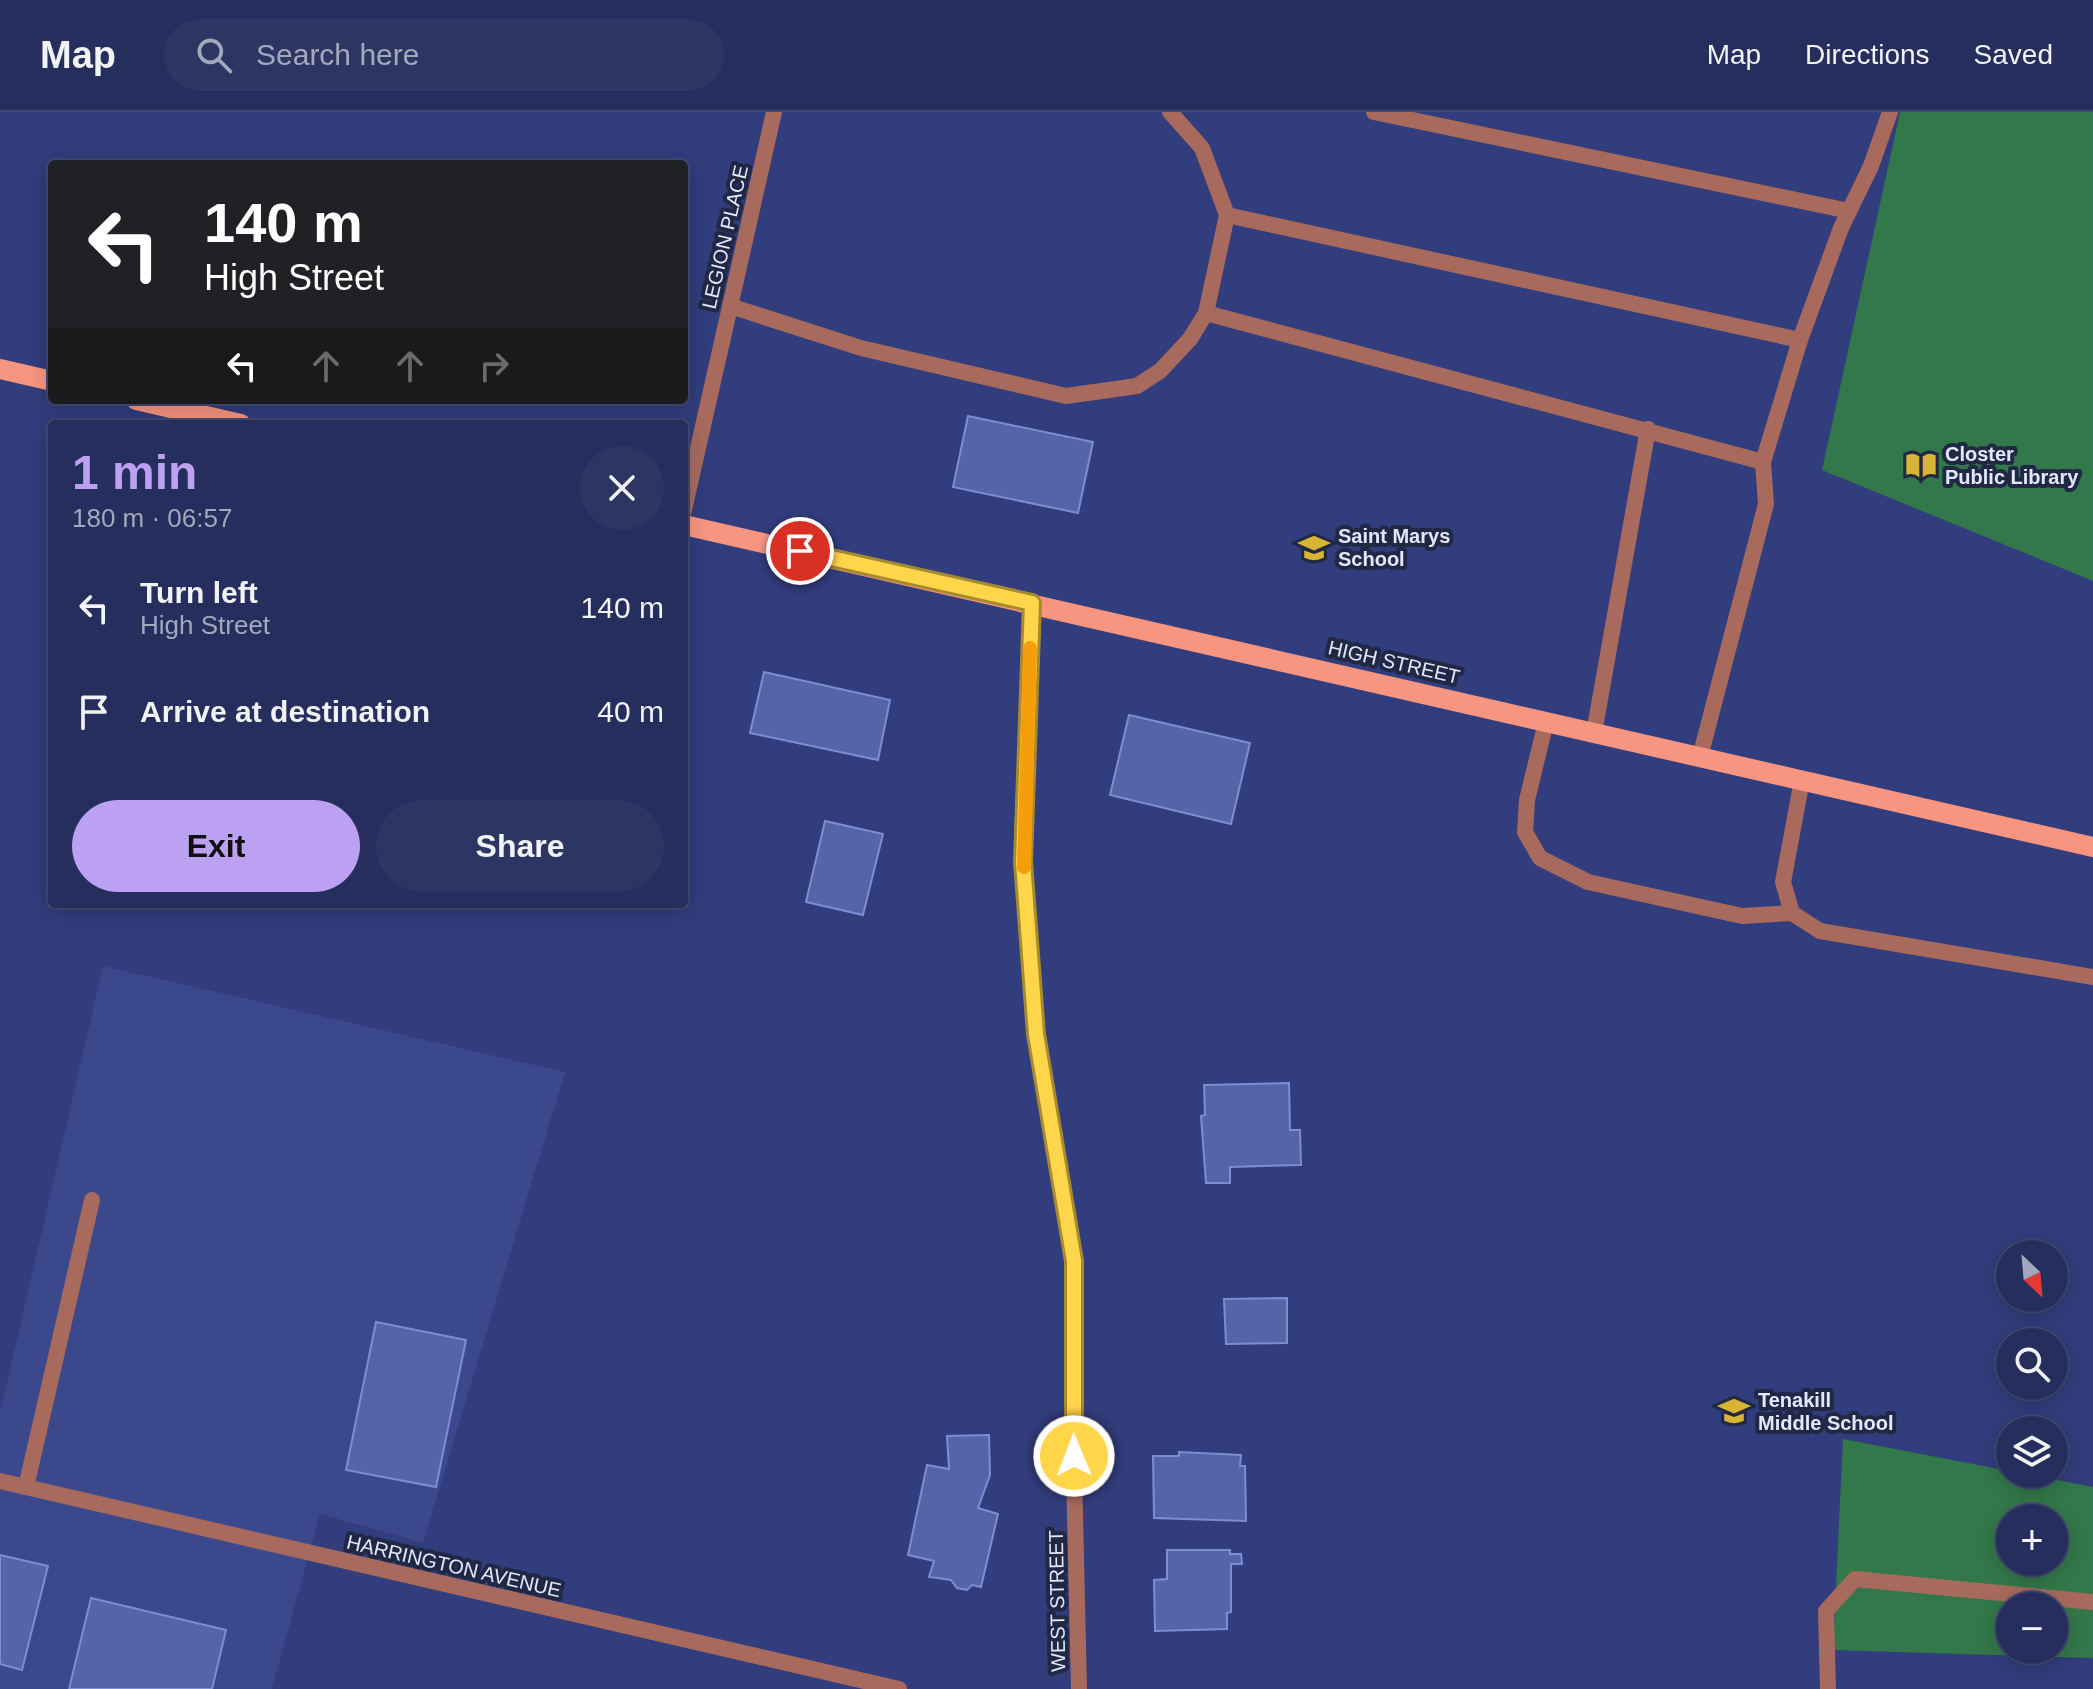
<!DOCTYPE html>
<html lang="en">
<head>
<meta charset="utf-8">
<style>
  :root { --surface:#252e5d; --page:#2d3663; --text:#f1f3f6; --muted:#a3a8bc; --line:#424a72; --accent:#bca0f2 }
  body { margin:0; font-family:Helvetica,sans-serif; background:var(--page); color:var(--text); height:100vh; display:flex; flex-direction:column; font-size:30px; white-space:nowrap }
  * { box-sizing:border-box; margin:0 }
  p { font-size:26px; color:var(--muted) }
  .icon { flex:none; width:44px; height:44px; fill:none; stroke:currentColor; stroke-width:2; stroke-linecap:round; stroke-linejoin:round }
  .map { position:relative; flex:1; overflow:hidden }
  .side { position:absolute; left:48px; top:308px; width:640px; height:488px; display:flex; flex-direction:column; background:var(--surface); border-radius:8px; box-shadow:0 4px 20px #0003,0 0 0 2px var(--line) }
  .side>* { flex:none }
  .top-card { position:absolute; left:48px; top:48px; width:640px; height:244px; border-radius:8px; box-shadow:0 4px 20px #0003,0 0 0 2px var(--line); background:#202124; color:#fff; overflow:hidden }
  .needle { width:52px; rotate:154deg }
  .tools { position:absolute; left:1996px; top:1128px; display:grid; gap:16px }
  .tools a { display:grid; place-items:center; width:72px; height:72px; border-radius:50%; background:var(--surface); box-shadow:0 4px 20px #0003,0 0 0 2px var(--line); font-size:40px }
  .pin { position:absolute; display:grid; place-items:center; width:68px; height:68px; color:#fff; margin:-34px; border:4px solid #fff; border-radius:50%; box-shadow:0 2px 8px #0007 }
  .me { position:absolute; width:88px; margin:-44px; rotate:359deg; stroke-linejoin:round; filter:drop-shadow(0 0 6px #0008) }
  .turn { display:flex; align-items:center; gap:28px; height:168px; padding:0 24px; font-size:36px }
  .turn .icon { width:104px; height:104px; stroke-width:2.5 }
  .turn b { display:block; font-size:56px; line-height:68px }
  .lanes { display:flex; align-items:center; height:76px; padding:0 24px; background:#0003; justify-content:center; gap:40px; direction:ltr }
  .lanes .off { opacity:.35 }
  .round { display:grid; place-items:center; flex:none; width:84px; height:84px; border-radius:42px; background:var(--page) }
  .head { display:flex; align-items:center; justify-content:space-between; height:136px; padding:0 24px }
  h1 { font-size:48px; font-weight:700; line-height:60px; color:var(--accent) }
  .cta { display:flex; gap:16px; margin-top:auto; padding:16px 24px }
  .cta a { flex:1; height:92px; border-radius:48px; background:var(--accent); color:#111; font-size:32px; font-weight:700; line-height:92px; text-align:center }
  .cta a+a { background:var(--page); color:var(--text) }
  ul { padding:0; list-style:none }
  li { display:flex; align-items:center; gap:24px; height:104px; padding:0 24px }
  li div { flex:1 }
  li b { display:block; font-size:30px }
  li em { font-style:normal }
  header { display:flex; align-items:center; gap:48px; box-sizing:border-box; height:112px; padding:0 40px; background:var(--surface); border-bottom:2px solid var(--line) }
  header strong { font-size:38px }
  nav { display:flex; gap:44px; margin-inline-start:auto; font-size:28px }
  .search { width:560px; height:72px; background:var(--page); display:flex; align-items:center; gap:20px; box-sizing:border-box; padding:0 28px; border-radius:44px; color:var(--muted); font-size:30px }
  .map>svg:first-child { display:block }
</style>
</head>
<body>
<header>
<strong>Map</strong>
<div class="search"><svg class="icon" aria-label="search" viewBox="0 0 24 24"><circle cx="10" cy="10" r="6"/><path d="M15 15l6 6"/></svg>Search here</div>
<nav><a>Map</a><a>Directions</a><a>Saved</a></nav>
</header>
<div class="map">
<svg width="2093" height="1577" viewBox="0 0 2093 1577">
  <rect width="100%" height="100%" fill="#313d7c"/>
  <polygon fill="#3b488c" points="103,854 565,960 423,1431 320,1402 272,1577 0,1577 0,1301"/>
  <g fill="#33784a" fill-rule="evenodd">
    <polygon points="1900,0 2093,0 2093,469 1822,358"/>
    <path d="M1843 1327 2093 1375V1546L1833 1538ZM2010 1406H2054V1450H2010ZM2010 1494H2054V1538H2010Z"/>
  </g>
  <g fill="#5464a7" stroke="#7c8dd4" stroke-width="2">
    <polygon points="968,304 1093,330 1078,401 953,375"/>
    <polygon points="764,560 890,588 878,648 750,621"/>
    <polygon points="1129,603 1250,631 1231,712 1110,683"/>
    <polygon points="825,709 883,722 863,803 806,790"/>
    <polygon points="1289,971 1290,1018 1300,1018 1301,1053 1230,1055 1230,1071 1206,1071 1201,1004 1205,1003 1204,973"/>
    <polygon points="1287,1186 1287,1231 1226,1232 1224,1187"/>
    <polygon points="376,1210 466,1228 436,1375 346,1358"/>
    <polygon points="989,1323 990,1363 978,1396 998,1402 981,1475 972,1473 967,1478 957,1476 951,1468 929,1465 934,1449 908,1443 927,1353 949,1357 947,1324"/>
    <polygon points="1179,1340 1241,1343 1240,1354 1245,1354 1246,1409 1154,1406 1153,1344 1179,1344"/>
    <polygon points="1167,1438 1230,1438 1230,1442 1241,1442 1242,1452 1231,1452 1231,1500 1227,1501 1227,1517 1155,1519 1154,1468 1167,1467"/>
    <polygon points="0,1443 48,1454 22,1558 0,1552"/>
    <polygon points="91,1486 226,1518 212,1577 69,1577"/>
  </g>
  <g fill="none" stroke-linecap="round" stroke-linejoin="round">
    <g stroke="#a76a5d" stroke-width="16">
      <polyline points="1374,0 1849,99"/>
      <polyline points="1227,103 1800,228 1841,116 1871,54 1890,0"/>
      <polyline points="730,194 861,236 1066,284 1137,274 1160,259 1190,227 1206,201 1227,103 1202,36 1170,0"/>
      <polyline points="1206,201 1763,350"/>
      <polyline points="1546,610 1527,688 1525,720 1540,746 1588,770 1742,804 1792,801"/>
      <polyline points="1594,621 1648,317"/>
      <polyline points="1700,645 1766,392 1763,350 1800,228"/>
      <polyline points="1802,668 1783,770 1792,801 1820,819 2093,865"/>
      <polyline points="26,1375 92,1088"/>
      <polyline points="1828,1577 1826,1499 1855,1467 2093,1490"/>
    </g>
    <g stroke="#a76a5d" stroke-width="16">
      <polyline points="684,398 774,0"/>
      <polyline points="1032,491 1022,725 1036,922 1074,1149 1073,1313 1079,1577"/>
    </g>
    <polyline stroke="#a76a5d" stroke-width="16" points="0,1369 899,1577"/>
    <g stroke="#f79581" stroke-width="20">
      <polyline points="0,257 52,269"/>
      <polyline points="136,288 241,312"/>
      <polyline points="684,413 2093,735"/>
    </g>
  </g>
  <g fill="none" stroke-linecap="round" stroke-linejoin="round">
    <defs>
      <polyline id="route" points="800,439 1032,491 1023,750 1036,922 1074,1149 1074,1344"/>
    </defs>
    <use href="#route" stroke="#a68a30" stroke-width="20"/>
    <use href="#route" stroke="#ffd54a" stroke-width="14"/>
    <polyline stroke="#f59e0b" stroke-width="14" points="1024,755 1030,536"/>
  </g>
  <defs>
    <symbol id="library-bare" viewBox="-9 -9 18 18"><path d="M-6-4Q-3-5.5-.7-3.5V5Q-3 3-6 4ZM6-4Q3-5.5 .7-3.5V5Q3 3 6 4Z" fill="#d8b434" stroke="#212844" stroke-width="2.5" paint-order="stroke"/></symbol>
    <symbol id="school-bare" viewBox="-9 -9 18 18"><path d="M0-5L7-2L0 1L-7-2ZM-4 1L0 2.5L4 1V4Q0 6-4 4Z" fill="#d8b434" stroke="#212844" stroke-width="2.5" paint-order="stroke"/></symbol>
  </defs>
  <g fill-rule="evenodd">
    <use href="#library-bare" x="1899" y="331" width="44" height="44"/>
    <use href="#school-bare" x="1292" y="414" width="44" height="44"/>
    <use href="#school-bare" x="1712" y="1277" width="44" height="44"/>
  </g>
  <g text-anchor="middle" stroke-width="8" stroke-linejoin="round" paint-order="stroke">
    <g font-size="20" fill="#e1e8ff" stroke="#212844">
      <text transform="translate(725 125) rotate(-77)" y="7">LEGION PLACE</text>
      <text transform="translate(1394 550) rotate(13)" y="7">HIGH STREET</text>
      <text transform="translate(454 1454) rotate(13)" y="7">HARRINGTON AVENUE</text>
      <text transform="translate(1057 1489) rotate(-91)" y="7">WEST STREET</text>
    </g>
    <g font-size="20" font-weight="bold" fill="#e1e8ff" stroke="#212844" text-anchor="start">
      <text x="1945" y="349">Closter<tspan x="1945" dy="23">Public Library</tspan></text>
      <text x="1338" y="431">Saint Marys<tspan x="1338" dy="23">School</tspan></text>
      <text x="1758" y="1295">Tenakill<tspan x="1758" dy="23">Middle School</tspan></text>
    </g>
  </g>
</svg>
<div class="tools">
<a><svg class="needle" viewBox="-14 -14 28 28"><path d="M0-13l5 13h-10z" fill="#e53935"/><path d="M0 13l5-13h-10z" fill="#a3a8bc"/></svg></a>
<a><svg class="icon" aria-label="search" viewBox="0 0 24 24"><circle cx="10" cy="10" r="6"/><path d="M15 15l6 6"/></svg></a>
<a><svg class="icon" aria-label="layers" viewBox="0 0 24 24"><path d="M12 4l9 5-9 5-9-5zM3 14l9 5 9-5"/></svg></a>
<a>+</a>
<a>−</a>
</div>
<div class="pin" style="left:800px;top:439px;background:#d93025"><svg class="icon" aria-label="arrive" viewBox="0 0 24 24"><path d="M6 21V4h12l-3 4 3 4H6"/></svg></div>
<svg class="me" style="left:1074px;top:1344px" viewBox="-20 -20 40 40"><circle r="17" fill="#ffd54a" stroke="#fff" stroke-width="3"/><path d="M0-11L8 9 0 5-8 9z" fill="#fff"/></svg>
<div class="top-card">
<div class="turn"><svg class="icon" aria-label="left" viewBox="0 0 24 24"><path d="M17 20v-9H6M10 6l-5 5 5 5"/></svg><div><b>140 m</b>High Street</div></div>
<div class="lanes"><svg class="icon" aria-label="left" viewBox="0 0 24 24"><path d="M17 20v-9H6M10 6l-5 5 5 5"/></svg><svg class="icon off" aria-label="ahead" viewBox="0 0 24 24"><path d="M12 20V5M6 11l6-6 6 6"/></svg><svg class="icon off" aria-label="ahead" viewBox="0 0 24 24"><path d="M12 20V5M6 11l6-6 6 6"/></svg><svg class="icon off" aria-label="right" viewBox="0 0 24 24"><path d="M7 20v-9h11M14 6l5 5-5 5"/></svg></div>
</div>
<section class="side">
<div class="head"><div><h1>1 min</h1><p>180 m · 06:57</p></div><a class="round"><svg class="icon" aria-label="close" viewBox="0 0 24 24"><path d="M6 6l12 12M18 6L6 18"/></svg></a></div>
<ul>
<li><svg class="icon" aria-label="left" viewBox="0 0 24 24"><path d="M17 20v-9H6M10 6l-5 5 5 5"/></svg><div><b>Turn left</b><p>High Street</p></div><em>140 m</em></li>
<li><svg class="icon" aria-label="arrive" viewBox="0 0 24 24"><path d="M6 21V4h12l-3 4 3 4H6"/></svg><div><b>Arrive at destination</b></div><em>40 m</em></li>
</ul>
<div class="cta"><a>Exit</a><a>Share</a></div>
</section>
</div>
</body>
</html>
